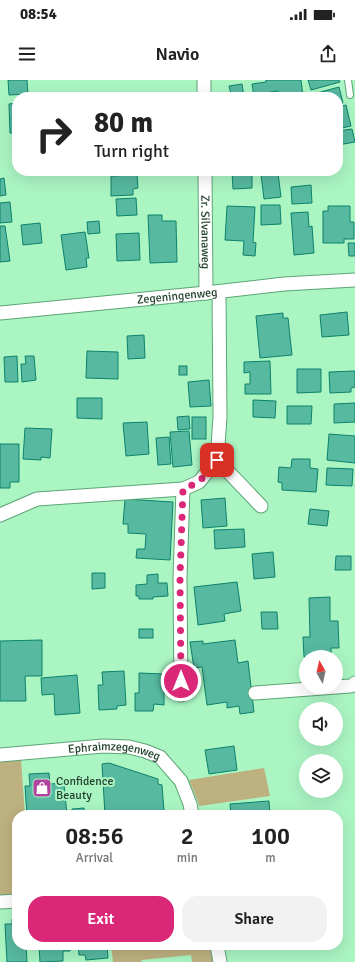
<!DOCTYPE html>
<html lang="en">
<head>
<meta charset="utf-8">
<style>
  :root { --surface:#fff; --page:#f2f2f2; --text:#222; --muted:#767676; --accent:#db2777 }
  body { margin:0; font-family:Signika,sans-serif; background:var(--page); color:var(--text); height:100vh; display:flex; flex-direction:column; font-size:15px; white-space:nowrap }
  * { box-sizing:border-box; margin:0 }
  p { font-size:13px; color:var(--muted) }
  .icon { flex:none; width:22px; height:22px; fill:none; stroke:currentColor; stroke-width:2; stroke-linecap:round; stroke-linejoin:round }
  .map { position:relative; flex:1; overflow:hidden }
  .panel { position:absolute; left:12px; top:730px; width:331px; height:140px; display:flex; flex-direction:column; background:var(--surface); border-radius:16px; box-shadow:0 4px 16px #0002 }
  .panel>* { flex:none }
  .top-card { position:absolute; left:12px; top:12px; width:331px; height:84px; border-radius:16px; box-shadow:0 4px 16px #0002; background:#fff; color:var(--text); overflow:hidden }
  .needle { width:26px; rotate:352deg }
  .buttons { position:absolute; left:299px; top:570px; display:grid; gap:8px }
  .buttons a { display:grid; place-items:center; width:44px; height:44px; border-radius:50%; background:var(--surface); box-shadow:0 4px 16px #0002; font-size:20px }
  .pin { position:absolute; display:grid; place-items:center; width:34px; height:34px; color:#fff; margin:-17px; border-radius:8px; box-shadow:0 2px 6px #0006 }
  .me { position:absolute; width:44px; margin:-22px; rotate:0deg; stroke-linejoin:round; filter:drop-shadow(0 0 3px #0008) }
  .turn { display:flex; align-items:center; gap:14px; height:84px; padding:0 16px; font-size:18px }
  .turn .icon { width:52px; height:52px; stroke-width:2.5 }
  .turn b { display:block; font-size:28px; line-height:34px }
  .eta { display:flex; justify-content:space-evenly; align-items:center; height:68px; text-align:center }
  .eta b { font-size:24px; font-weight:600; line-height:28px }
  .cta { display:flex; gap:8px; margin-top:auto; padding:8px 16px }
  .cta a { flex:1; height:46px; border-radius:16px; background:var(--accent); color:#fff; font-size:16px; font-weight:600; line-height:46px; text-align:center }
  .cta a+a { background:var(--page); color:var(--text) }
  .status { display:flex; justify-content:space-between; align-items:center; height:28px; padding:0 20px; background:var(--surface); direction:ltr }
  .status svg { height:11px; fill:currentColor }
  header { display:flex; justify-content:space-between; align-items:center; height:52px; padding:0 16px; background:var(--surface); font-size:18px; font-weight:600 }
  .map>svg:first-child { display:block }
</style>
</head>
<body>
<div class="status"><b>08:54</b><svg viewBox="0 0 49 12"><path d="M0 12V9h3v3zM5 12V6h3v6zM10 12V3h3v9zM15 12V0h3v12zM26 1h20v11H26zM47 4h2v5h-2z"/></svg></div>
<header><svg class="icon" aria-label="menu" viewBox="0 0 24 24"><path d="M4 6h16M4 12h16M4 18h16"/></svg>Navio<svg class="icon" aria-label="share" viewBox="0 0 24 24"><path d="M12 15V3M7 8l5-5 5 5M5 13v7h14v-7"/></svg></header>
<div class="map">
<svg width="355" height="882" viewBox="0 0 355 882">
  <rect width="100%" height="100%" fill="#abf5c3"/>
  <g fill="#beb180">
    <polygon points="21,680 25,735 17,735 17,817 0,818 0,681"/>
    <polygon points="264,688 270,716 199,726 198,722 189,700"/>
    <polygon points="111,865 210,865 213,882 192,882 191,875 142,880 141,882 111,882 113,882"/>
  </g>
  <g fill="#57b9a0" stroke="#0c826b">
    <polygon points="8,0 27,0 28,14 9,15"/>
    <polygon points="266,0 301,0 303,17 279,17 278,11 270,12 270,17 254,17 252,4 266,2"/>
    <polygon points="308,0 339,0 340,2 311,10"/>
    <polygon points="242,4 244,17 218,17 218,16 231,14 229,6"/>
    <polygon points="339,7 343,23 338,25 338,17 318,17 317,13"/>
    <polygon points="177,16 177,17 146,17"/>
    <polygon points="17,23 17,53 10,53 9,24"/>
    <polygon points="346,25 351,46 338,49 338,27"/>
    <polygon points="352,49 355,62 338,65 338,51"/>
    <polygon points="232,91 252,91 252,108 233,109"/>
    <polygon points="278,93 281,117 264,119 261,95"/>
    <polygon points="137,95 138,108 133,109 133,115 111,116 111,96"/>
    <polygon points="4,98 6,115 0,116 0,99"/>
    <polygon points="311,105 312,123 292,124 291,107"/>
    <polygon points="136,118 137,135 117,136 116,119"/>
    <polygon points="10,122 12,142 0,143 0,123"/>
    <polygon points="261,125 280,125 281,144 261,145"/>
    <polygon points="227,126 255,127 253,162 256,163 255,176 243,175 244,161 225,160"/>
    <polygon points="328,126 350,126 350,142 354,142 354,159 344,159 344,163 323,163 323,131 328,131"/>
    <polygon points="308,132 309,147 312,146 314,173 294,175 291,133"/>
    <polygon points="148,135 162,135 162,141 176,141 177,182 150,183"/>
    <polygon points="99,141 100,153 88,154 87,142"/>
    <polygon points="40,143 42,163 23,165 21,145"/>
    <polygon points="0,146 5,146 10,181 0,182"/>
    <polygon points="85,152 89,178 86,178 87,187 66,190 61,155"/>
    <polygon points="139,153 140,180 117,181 116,154"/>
    <polygon points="348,163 355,163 355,176 349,176"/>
    <polygon points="347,232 349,255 322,257 320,235"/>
    <polygon points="283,233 283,238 288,238 292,275 260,278 256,236"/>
    <polygon points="144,255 145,278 128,279 127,256"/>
    <polygon points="87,271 118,272 118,299 86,298"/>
    <polygon points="17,276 18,302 5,302 4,277"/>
    <polygon points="25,276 34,276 36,300 22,302 21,284 26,284"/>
    <polygon points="270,281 271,314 245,314 245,304 250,304 250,292 244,293 244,282"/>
    <rect x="179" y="286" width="8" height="9"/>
    <polygon points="297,289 321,289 321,312 297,313"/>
    <polygon points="355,291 355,307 351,308 351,312 330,313 329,292"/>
    <polygon points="209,300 211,326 190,327 188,302"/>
    <polygon points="77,318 102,318 102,339 77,338"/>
    <polygon points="253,320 276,321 275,338 253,337"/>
    <polygon points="355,323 355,342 334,343 334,324"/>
    <polygon points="287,326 312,326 311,344 287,344"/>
    <polygon points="189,336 190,349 178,350 177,337"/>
    <rect x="192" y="337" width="14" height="22"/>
    <polygon points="147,342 149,374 126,376 123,343"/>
    <polygon points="25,348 52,349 50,378 41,377 41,380 23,379"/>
    <polygon points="189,351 192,385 173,387 170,352"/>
    <polygon points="329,354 355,356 355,383 327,380"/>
    <polygon points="169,357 171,384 158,385 156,358"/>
    <polygon points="0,364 19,364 19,402 10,402 10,408 0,408"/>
    <polygon points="292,379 310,379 310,388 318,389 316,412 282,410 282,403 278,402 279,387 291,388"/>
    <polygon points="327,388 353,389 352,406 326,405"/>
    <polygon points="225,418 227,446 203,448 201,420"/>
    <polygon points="125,419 173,422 170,480 136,478 137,469 145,469 146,454 128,453 128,444 123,444"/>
    <polygon points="310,429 329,431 327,446 308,444"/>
    <polygon points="244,449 245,467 215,469 214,450"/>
    <polygon points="273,472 275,497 254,499 252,474"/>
    <polygon points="336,476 351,476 351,490 335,490"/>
    <polygon points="92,493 105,493 105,508 92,509"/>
    <polygon points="158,494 158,503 167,503 168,516 153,517 153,519 139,519 139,516 136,516 136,505 147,504 147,495"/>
    <polygon points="237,502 241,531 224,534 225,541 198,545 194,507"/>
    <polygon points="330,517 330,541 338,541 339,568 331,568 331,573 320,574 320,577 304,577 303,557 310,557 309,518"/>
    <polygon points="261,532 277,532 278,549 262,549"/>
    <rect x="139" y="549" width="14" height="9"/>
    <polygon points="42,560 42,596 25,596 26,621 0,621 0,561"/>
    <polygon points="235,560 238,583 248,581 254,632 240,634 239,626 227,628 227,622 207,625 202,587 194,588 190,562 203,561 203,564"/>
    <polygon points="124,591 126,625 117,626 117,629 99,630 98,605 103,605 102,592"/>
    <polygon points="139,593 164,594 164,625 154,624 153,631 135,631 135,613 139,613"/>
    <polygon points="77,595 80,633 55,635 54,614 42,615 41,598"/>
    <polygon points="234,666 237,690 209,694 205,670"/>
    <polygon points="109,683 158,699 158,704 162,705 164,731 105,735 102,684"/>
    <polygon points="49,693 50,704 64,703 67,735 27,735 25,706 30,706 29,694"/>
    <polygon points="269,721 270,735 231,735 230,724"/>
    <polygon points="84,728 84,735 72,735 72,729"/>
    <polygon points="12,839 17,839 17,865 26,865 27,882 7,882 5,844 12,844"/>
    <polygon points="39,865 70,865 70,871 63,871 63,881 40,882"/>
    <polygon points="78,865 107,865 108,878 86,880 85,875 79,875"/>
  </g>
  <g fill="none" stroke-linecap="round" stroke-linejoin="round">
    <defs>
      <polyline id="lane" points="348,0 350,15"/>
      <g id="street">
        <polyline points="204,0 204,17"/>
        <path id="s1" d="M205 91 206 213"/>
        <path id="s2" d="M0 233 206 213 284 204 355 200"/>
        <polyline points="217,380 220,337 219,212"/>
        <polyline points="0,435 37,419 183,409 199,402 217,380 261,426"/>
        <polyline points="255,613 350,606 354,605 355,603"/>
        <polyline points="181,615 180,498 183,409"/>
        <path id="s3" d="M0 675 103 666 129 667 145 671 160 677 181 701 190 724 192 735"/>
        <polyline points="0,822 17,821"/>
        <polyline points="217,865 220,882"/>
      </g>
    </defs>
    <use href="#lane" stroke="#5da476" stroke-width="8"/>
    <use href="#street" stroke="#5da476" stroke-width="15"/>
    <use href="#lane" stroke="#fff" stroke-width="6"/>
    <use href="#street" stroke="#fff" stroke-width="13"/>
  </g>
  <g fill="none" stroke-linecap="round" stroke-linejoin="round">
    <polyline stroke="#db2777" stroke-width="7" stroke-dasharray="0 12.6" points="181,601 180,498 183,409 199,402 217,380"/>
  </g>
  <defs>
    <symbol id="shop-square" viewBox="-11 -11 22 22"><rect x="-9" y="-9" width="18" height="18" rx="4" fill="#b243a0" stroke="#abf5c3"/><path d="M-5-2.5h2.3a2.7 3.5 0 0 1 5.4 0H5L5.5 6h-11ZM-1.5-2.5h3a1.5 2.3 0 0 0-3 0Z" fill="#fff"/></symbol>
  </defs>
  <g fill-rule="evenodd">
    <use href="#shop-square" x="31" y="697" width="22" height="22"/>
  </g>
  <g text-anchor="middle" stroke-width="4" stroke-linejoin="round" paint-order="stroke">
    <g font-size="12" fill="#23422e" stroke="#abf5c3">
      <text dy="4" stroke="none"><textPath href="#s1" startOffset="61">Zr. Silvanaweg</textPath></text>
      <text dy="4" stroke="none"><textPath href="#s2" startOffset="178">Zegeningenweg</textPath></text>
      <text dy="4" stroke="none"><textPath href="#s3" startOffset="115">Ephraimzegenweg</textPath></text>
    </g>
    <g font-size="12" fill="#23422e" stroke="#abf5c3" text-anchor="start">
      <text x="56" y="705">Confidence<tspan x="56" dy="14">Beauty</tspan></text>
    </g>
  </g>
</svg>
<div class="buttons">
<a><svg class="needle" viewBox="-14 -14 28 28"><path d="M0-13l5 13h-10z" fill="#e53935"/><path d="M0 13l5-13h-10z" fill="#767676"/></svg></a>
<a><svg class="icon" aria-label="sound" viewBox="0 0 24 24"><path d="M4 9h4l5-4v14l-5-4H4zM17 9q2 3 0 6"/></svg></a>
<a><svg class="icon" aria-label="layers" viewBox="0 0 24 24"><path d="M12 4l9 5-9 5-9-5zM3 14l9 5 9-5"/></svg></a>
</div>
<div class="pin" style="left:217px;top:380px;background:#d93025"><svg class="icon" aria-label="arrive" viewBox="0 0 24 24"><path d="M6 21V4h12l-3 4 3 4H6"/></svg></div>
<svg class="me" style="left:181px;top:601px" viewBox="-20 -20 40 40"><circle r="17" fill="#db2777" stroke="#fff" stroke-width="3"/><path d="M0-11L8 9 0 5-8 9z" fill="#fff"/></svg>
<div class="top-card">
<div class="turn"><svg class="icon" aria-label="right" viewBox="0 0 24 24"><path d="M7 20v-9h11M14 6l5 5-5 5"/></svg><div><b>80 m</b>Turn right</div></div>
</div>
<section class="panel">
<div class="eta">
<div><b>08:56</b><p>Arrival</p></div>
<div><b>2</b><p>min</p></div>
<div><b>100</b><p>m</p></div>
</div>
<div class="cta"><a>Exit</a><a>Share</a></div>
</section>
</div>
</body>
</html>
